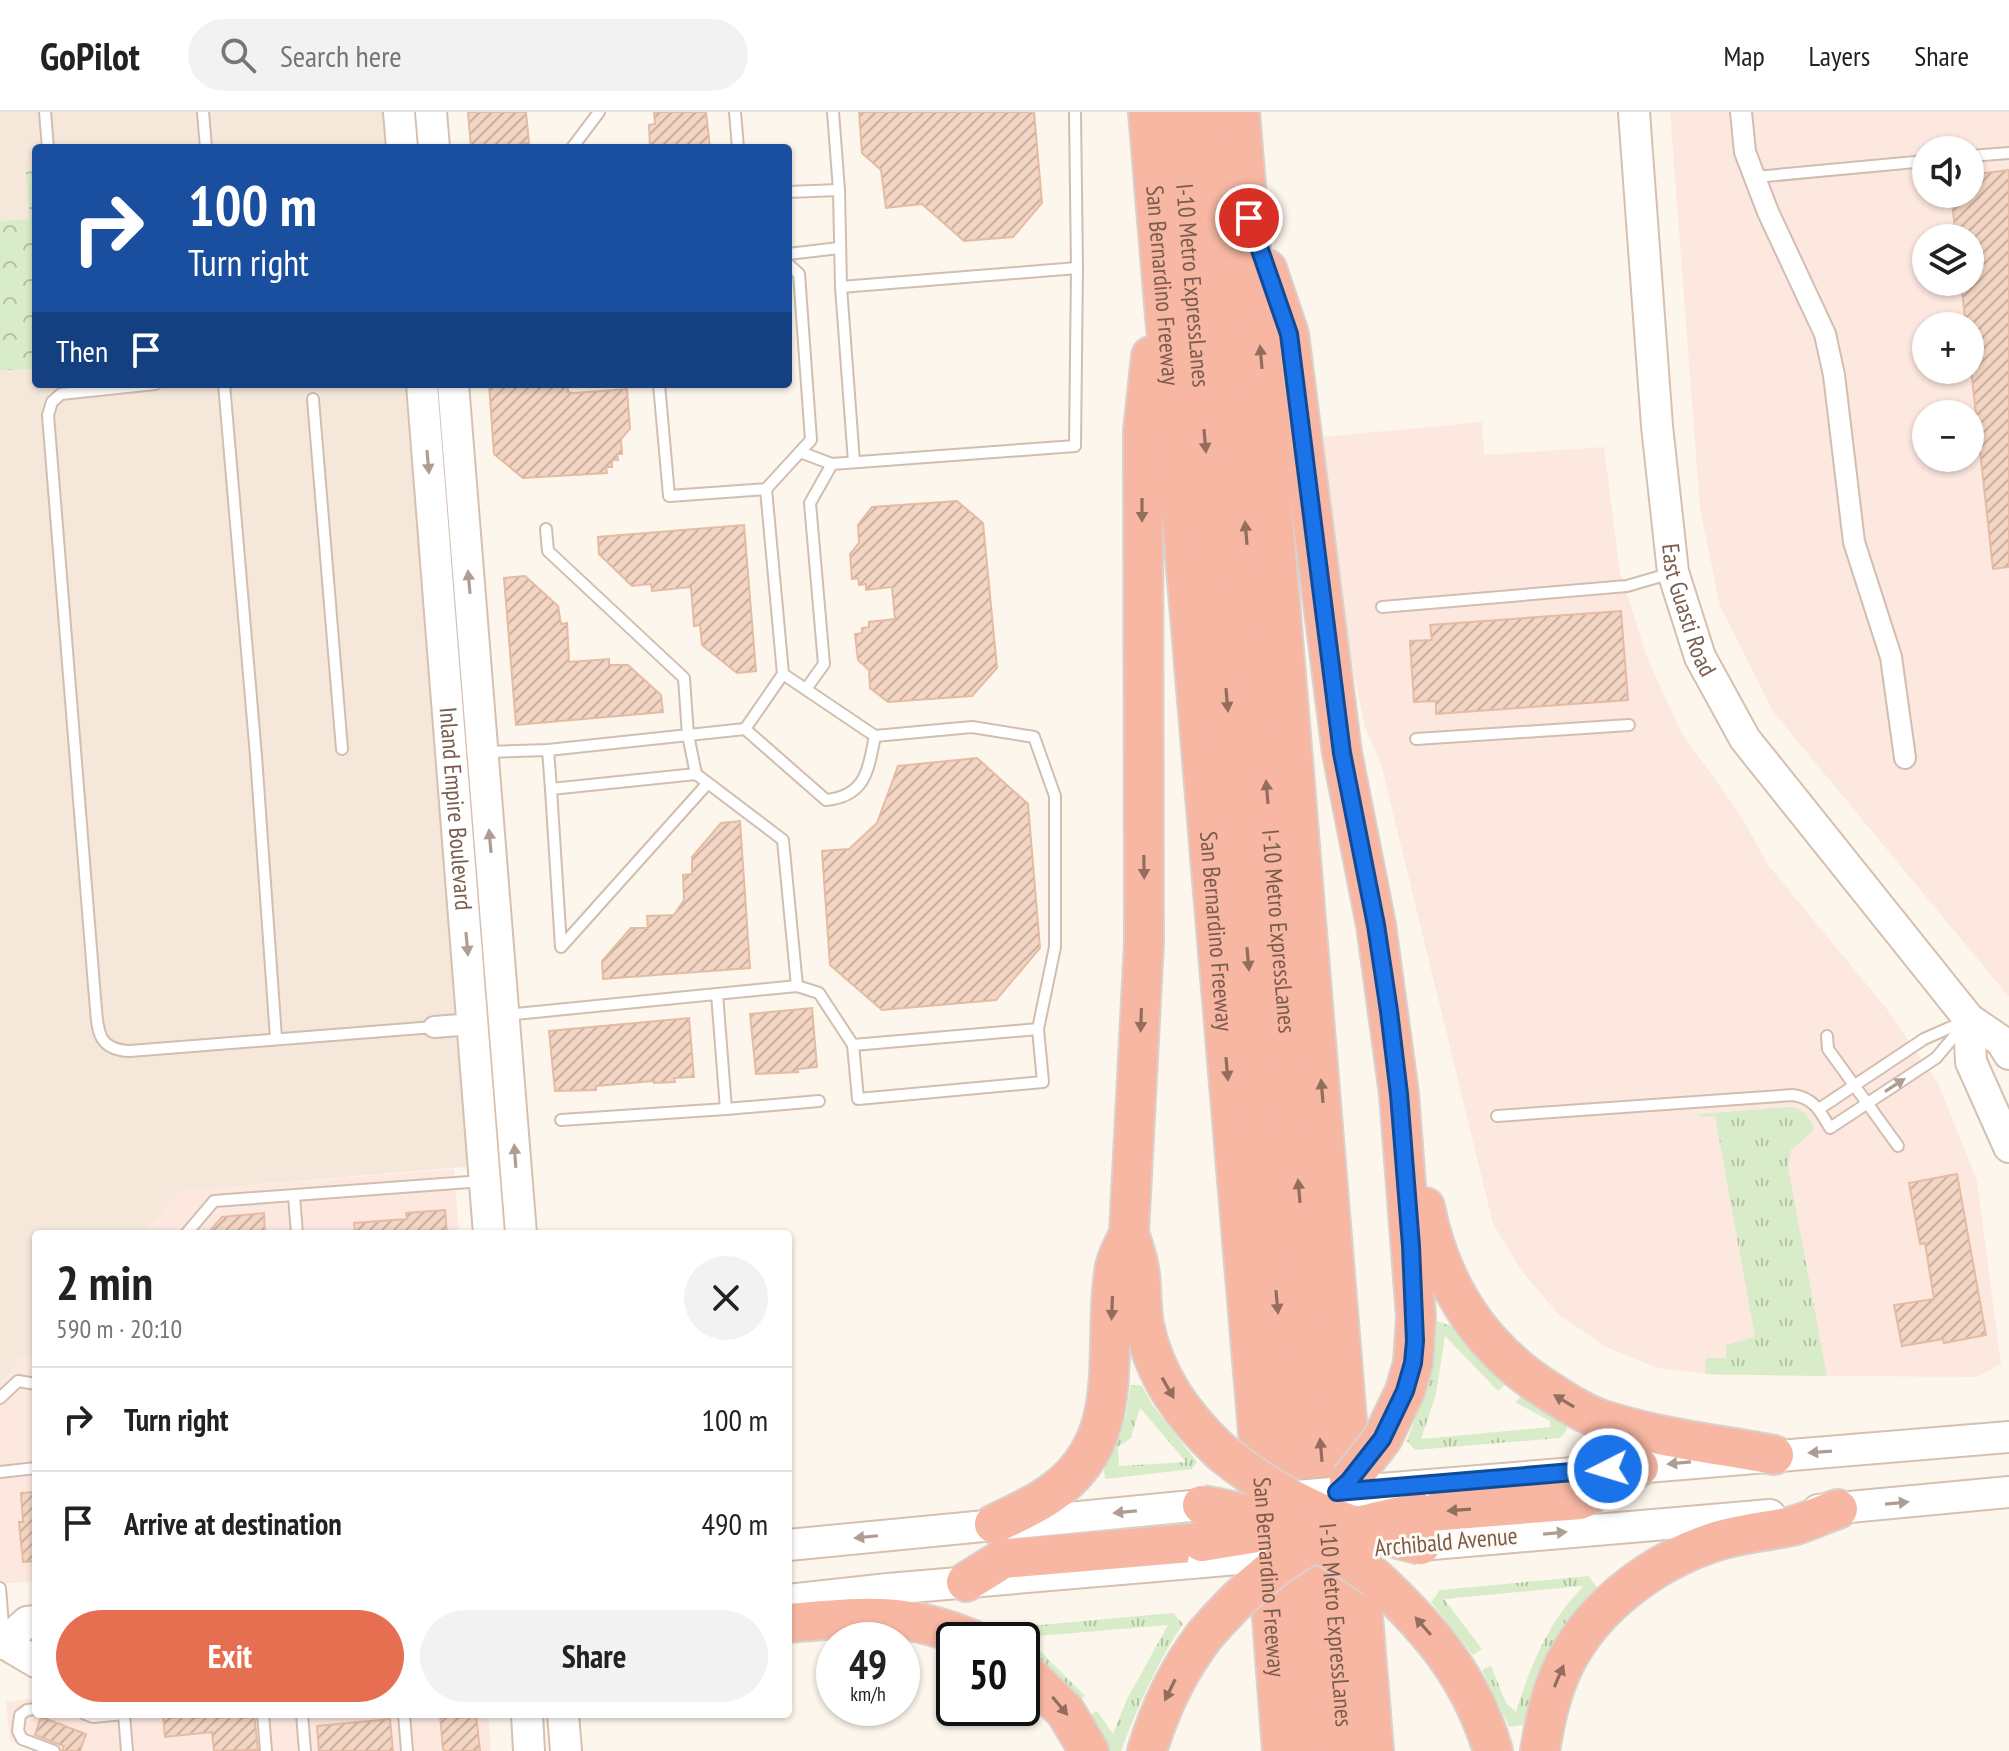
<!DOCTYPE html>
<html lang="en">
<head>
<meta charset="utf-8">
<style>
  :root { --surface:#fff; --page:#f2f2f2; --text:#222; --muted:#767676; --line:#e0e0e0; --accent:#e76f51 }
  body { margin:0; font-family:"PT Sans Narrow",sans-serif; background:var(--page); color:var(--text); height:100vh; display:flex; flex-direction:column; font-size:30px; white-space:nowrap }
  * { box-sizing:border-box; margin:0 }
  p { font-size:26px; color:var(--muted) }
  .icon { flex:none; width:44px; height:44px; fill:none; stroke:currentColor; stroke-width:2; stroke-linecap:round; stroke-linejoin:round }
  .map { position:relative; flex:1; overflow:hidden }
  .panel { position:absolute; left:32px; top:1118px; width:760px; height:488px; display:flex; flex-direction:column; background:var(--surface); border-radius:8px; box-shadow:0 2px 6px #0004 }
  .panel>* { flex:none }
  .guide { position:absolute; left:32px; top:32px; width:760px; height:244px; border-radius:8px; box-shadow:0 2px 6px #0004; background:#1a4fa0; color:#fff; overflow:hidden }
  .controls { position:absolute; left:1912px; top:24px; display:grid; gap:16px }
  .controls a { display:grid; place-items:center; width:72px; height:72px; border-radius:50%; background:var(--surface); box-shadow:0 2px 6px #0004; font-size:40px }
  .speed { position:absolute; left:816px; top:1510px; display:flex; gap:16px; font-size:40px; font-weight:700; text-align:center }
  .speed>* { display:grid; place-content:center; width:104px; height:104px; border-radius:50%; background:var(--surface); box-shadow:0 2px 6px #0004; line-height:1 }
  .speed small { font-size:20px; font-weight:400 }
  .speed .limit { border:4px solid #111; border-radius:12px; background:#fff; color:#111 }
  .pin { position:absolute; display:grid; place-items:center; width:68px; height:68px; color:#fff; margin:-34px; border:4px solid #fff; border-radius:50%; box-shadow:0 2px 8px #0007 }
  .me { position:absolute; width:88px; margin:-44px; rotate:265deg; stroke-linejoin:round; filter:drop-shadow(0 0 6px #0008) }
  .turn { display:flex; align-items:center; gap:28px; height:168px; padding:0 24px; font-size:36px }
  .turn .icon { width:104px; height:104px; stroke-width:2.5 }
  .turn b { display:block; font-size:56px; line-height:68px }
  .then { display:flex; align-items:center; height:76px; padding:0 24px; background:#0003; gap:16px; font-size:30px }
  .round { display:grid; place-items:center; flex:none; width:84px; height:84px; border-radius:42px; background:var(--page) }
  .head { display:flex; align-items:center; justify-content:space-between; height:136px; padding:0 24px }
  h1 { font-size:48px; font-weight:700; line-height:60px }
  .action { display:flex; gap:16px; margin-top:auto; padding:16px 24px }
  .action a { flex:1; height:92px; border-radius:48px; background:var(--accent); color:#fff; font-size:32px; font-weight:700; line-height:92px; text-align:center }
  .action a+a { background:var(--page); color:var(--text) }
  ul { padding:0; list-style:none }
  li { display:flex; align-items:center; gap:24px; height:104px; padding:0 24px; border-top:2px solid var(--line) }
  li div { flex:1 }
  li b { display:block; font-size:30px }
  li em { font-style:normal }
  header { display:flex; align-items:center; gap:48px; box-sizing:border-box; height:112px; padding:0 40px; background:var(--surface); border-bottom:2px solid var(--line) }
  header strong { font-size:38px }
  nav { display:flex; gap:44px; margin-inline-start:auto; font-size:28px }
  .search { width:560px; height:72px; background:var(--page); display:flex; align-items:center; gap:20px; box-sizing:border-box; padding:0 28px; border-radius:44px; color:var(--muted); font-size:30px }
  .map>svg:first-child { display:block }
</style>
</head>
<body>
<header>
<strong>GoPilot</strong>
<div class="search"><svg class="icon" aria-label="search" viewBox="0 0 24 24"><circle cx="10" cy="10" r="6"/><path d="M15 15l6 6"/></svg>Search here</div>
<nav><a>Map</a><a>Layers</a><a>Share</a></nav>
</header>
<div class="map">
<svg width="2009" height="1639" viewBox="0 0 2009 1639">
  <defs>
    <pattern id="grass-tufts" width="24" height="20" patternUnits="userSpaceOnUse" patternTransform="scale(2)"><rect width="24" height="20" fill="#d8ecc9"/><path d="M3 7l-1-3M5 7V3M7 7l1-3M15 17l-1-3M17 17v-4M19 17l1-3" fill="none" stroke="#b4c2a5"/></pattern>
    <pattern id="park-crowns" width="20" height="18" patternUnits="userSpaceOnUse" patternTransform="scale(2)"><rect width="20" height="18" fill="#d8ecc9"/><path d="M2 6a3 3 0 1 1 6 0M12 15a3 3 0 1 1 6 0" fill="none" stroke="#b4c2a5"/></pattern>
    <pattern id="building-hatch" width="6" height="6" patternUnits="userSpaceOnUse" patternTransform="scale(2)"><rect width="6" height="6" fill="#f3d5c3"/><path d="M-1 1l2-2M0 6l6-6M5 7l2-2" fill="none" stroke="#cab0a1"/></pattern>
  </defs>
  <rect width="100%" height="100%" fill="#fdf6ec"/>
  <polygon fill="#f5e8da" points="0,0 391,0 394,36 36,36 36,272 413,272 477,1054 181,1079 144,1122 36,1122 36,1241 21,1246 0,1271"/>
  <g fill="#fde8e0" fill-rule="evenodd">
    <path d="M1670 0H2009V885L1774 601 1720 494 1700 397ZM1926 38H1970V82H1926ZM1926 126H1970V170H1926ZM1926 214H1970V258H1926ZM1926 302H1970V346H1926Z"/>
    <polygon points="1482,310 1484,343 1604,335 1620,460 1648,548 1681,620 1739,701 1769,754 1886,896 1938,971 1977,1069 2001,1252 1977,1265 1718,1263 1657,1256 1606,1235 1558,1202 1521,1158 1493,1112 1381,652 1365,615 1348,534 1335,448 1322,325"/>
    <polygon points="454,1057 459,1122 144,1122 181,1079"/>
    <polygon points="36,1241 36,1469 0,1472 0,1271 21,1246"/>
    <polygon points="36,1586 36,1602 488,1602 491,1639 39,1639 10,1629 6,1590"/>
  </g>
  <g fill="url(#grass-tufts)" fill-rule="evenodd">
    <path d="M1789 995C1803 996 1810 1004 1814 1018L1791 1038 1788 1055 1827 1264 1705 1262 1706 1246H1726V1233L1755 1225 1715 1004 1700 1005V1002Z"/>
    <path d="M1437 1209 1451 1214 1507 1270 1498 1279 1445 1224 1436 1282 1421 1327 1550 1315V1309L1515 1290 1523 1283 1565 1309 1567 1318 1560 1326 1415 1338 1407 1329C1423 1289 1432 1252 1437 1209Z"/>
    <path d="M1130 1273 1142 1274 1153 1294 1197 1350 1192 1357 1105 1367 1104 1358 1126 1304ZM1140 1296 1186 1350 1119 1354 1118 1335 1131 1326Z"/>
    <path d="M1589 1464 1597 1476 1562 1518 1538 1561 1523 1613 1509 1615 1482 1558 1491 1554 1506 1591 1516 1600C1527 1564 1541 1528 1563 1498 1569 1489 1577 1482 1583 1474L1444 1487 1482 1537 1473 1543 1431 1490 1440 1478Z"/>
    <path d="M1173 1501 1183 1512C1156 1552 1138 1594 1121 1639H1109L1087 1605 1097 1599 1113 1622 1127 1587 1168 1513 1026 1525 1085 1584 1077 1590 1048 1558 1022 1537V1528L1010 1527 1018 1515Z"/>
  </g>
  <polygon fill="url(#park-crowns)" points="36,59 36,257 0,258 0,109 30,107 26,60"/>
  <g fill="url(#building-hatch)" stroke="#e6bba3" stroke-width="2">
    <polygon points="468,0 526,0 529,31 523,31 523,36 471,36"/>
    <polygon points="654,0 706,0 710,36 650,36 649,13 655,12"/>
    <polygon points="859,0 1034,0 1042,91 1013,125 964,129 922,92 886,96 881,58 862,41"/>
    <polygon points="2009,58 2009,455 1993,457 1970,248 1970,214 1966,214 1961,170 1970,170 1970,126 1956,126 1951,82 1970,82 1970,63"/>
    <polygon points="489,272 568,272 568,280 573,281 627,277 630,317 621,327 622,342 617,342 618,348 612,348 612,355 606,355 607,361 523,366 494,342"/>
    <polygon points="957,389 983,411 997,556 972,584 888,590 870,576 869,558 858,548 855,522 862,521 862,516 869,515 869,510 895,507 892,475 866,478 866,472 859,473 858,466 852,467 850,442 859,431 858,413 872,395"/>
    <polygon points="744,413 756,559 737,561 702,533 700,513 694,514 691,475 652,479 651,472 632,474 599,442 598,425"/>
    <polygon points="525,464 558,494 561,512 567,511 569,550 609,547 609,553 628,553 661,583 663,600 516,613 504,466"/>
    <polygon points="1621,499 1628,588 1436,602 1436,589 1414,590 1410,529 1432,528 1430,513"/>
    <polygon points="977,646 1028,692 1040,836 996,888 882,898 830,853 822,739 849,737 877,711 898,654"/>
    <polygon points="740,709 750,856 603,867 602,849 631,816 648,816 647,804 674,803 684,788 683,763 692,762 692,745 721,711"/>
    <polygon points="812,896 817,955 797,957 798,960 756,962 750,902"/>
    <polygon points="689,906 694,965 674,966 675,970 654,971 654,969 596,974 596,978 555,979 549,919"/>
    <polygon points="1957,1062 1986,1223 1944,1231 1943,1227 1902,1234 1894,1193 1934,1187 1925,1131 1920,1132 1909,1071"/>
    <polygon points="445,1098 447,1122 355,1122 354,1111 407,1107 406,1101"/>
    <polygon points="264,1101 265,1122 207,1122 222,1105"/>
    <polygon points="36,1380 36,1449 23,1450 19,1410 23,1410 21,1381"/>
    <polygon points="163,1602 254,1602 258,1638 214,1639 212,1620 165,1625"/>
    <polygon points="440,1602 476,1602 480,1639 445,1639 443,1637"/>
    <polygon points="41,1605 86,1622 80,1639 62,1639 64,1634 35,1623"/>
    <polygon points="390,1607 393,1639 319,1639 317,1614"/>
  </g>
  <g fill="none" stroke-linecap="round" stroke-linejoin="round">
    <defs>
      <g id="lane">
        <polyline points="45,0 48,36"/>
        <polyline points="203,0 206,36"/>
        <polyline points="735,0 738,36"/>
        <polyline points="833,0 839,78 841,175"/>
        <polyline points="1075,0 1077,156"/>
        <polyline points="572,36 599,0"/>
        <polyline points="1970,44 2009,41"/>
        <polyline points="1755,65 1926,49"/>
        <polyline points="788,80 839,78"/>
        <polyline points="788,142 839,136"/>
        <path d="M155 272 61 282 52 290 48 303 95 886C98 913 94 938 130 939L434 915"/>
        <polyline points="224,272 256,644 276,926"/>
        <polyline points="659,272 669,384 766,377 811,328 799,162 788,152"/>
        <polyline points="313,287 342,637"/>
        <polyline points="800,340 832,352"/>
        <polyline points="546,417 548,439 684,566 688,623 696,662"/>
        <polyline points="1382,495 1627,474 1672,461"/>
        <polyline points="783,562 875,624 972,615 1034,625 1055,684 1055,835 1038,917"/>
        <polyline points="806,577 824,552 810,391 832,352 1075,334 1077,156 841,175 854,350"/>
        <polyline points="745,617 783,562 766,377"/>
        <polyline points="1416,627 1629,613"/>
        <polyline points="548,638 551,677"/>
        <path d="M486 640 548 638 745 617 826 688C866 684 868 658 875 624"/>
        <polyline points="708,671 561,835 551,677 696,662 783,728 797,874 819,881 853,933"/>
        <polyline points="505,903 797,874"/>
        <polygon points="1038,917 1043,970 858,987 853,933"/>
        <polyline points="1827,924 1828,937 1898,1034"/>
        <polyline points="726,997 819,989"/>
        <polyline points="1819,997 1924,927 1967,908"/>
        <path d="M1497 1004 1793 983C1814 986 1820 999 1830 1016L1936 946 1962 915"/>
        <polyline points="561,1008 726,997 717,882"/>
        <polyline points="294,1084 297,1122"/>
        <polyline points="186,1122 214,1089 483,1069"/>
        <polyline points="0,1286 18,1269 36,1272"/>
        <polyline points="0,1360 36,1356"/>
        <polyline points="0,1476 4,1525"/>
        <polyline points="36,1597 27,1598 20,1603 18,1619 22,1627 54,1639"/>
        <polyline points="85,1602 93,1605 124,1602 127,1639"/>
        <polyline points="263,1602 266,1639"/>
        <polyline points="302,1602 305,1639"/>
        <polyline points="404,1602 407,1639"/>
      </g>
      <g id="street">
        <polyline points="1741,0 1745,40 1768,100 1825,222 1834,263 1854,430 1891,545 1905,646"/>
        <polyline points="434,915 473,912"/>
      </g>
      <g id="secondary">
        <polyline points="399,0 402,36"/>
        <polyline points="431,0 434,36"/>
        <path id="s1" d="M1634 0 1657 314 1673 460 1700 545 1745 627 1969 907 2001 929 2009 942"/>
        <path id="s2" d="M422 272 489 1122"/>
        <polyline points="453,272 521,1122"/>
        <polyline points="1969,907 1971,950 2009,1035"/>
        <polyline points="1417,1374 2009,1325"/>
        <polyline points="1818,1398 2009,1380"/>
        <polyline points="788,1433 1202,1393"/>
        <polyline points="1421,1433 1770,1403"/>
        <polyline points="788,1488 888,1477 1203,1450"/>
        <polyline points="4,1531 36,1550"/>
        <polyline points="0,1532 4,1531 27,1510 36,1509"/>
        <polyline points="527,1602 529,1639"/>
        <polyline points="563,1602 566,1639"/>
      </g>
      <g id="highway">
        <path id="s3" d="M1148 0 1259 1332 1282 1639"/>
        <path id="s4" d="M1178 0 1290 1343 1312 1639"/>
        <path id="s5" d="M1211 0 1346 1639"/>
        <polyline points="1240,0 1374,1639"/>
        <polyline points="1267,157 1289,222 1342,641 1376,813 1399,982 1416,1205 1413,1251 1405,1279"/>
        <path d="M1425 1095C1441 1175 1483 1239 1552 1281 1567 1291 1583 1301 1600 1307 1656 1326 1716 1332 1774 1343"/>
        <path d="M1129 1121C1133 1134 1139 1149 1140 1163 1142 1180 1141 1196 1144 1213 1155 1265 1183 1304 1220 1339"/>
        <polyline points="1419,1401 1580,1388 1639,1355"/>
        <path d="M994 1412C1013 1403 1032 1395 1049 1383 1130 1329 1102 1242 1114 1161 1115 1148 1124 1133 1129 1121L1144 830 1143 319 1151 244"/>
        <path d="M1375 1466C1430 1517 1471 1565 1493 1639"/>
        <polyline points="966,1470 1003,1447 1202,1430"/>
        <path d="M788 1511C862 1505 902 1498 973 1528"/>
        <polyline points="1022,1557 1065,1599 1089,1639"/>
        <path d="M1147 1639C1160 1596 1178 1558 1205 1523"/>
        <path d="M1540 1639C1545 1608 1551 1579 1565 1551 1595 1492 1657 1447 1720 1428 1744 1421 1768 1419 1792 1414 1807 1410 1823 1402 1838 1397"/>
      </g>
    </defs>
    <use href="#lane" stroke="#d1beb0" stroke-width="14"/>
    <use href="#street" stroke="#d1beb0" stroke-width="24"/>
    <use href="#secondary" stroke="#d6c0b0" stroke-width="34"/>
    <use href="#highway" stroke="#dad1cd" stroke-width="42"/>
    <use href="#lane" stroke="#fff" stroke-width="10"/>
    <use href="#street" stroke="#fff" stroke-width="20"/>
    <use href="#secondary" stroke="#fff" stroke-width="30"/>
    <use href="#highway" stroke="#f7b7a3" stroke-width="38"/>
    <defs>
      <g id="secondary-bridge">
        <polyline points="1284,1385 1417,1374"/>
        <polyline points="1203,1450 1295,1442"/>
      </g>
      <g id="highway-bridge">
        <path d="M1220 1339C1284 1392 1342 1413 1421 1433"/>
        <polyline points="1349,1369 1382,1327 1405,1279"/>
        <path d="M1202 1393C1264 1403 1324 1429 1375 1466"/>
        <polyline points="1202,1430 1251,1422 1281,1413"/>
        <path d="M1205 1523C1270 1448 1320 1416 1419 1401"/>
      </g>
    </defs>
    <use href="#secondary-bridge" stroke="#d6c0b0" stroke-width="34" stroke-linecap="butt"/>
    <use href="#highway-bridge" stroke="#dad1cd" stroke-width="42" stroke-linecap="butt"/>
    <use href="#secondary-bridge" stroke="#fff" stroke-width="30"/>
    <use href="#highway-bridge" stroke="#f7b7a3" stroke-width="38"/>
  </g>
  <defs><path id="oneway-solid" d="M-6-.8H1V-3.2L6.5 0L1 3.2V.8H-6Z" transform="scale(2)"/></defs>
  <g fill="#936e5e">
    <use href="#oneway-solid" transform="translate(1261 245) rotate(-95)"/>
    <use href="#oneway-solid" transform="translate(1205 329) rotate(85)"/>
    <use href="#oneway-solid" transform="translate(1142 398) rotate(90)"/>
    <use href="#oneway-solid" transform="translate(1246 421) rotate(-95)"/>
    <use href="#oneway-solid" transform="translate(1227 588) rotate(85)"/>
    <use href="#oneway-solid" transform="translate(1267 680) rotate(-95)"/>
    <use href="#oneway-solid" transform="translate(1144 755) rotate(89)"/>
    <use href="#oneway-solid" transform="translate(1248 847) rotate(85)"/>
    <use href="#oneway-solid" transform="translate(1141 908) rotate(92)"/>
    <use href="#oneway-solid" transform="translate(1227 957) rotate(85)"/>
    <use href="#oneway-solid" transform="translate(1322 979) rotate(-95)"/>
    <use href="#oneway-solid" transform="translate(1299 1079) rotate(-95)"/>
    <use href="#oneway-solid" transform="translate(1277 1190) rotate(85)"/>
    <use href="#oneway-solid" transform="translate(1112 1196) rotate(92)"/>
    <use href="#oneway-solid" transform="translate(1168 1276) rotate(60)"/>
    <use href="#oneway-solid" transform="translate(1564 1289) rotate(-149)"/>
    <use href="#oneway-solid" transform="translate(1321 1338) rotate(-95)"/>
    <use href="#oneway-solid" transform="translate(1459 1398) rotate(176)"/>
    <use href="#oneway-solid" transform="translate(1423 1514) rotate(-131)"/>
    <use href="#oneway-solid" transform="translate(1559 1564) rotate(-67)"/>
    <use href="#oneway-solid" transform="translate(1170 1578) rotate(116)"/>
    <use href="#oneway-solid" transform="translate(1060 1594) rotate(50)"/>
  </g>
  <g fill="#af9d94">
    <use href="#oneway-solid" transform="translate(428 350) rotate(85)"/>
    <use href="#oneway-solid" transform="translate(469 470) rotate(-95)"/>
    <use href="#oneway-solid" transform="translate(490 729) rotate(-95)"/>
    <use href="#oneway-solid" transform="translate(467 832) rotate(85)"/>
    <use href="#oneway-solid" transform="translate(1895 973) rotate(-33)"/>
    <use href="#oneway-solid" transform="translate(515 1044) rotate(-94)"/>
    <use href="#oneway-solid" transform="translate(1820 1340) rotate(176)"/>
    <use href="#oneway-solid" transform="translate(1679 1351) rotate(175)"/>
    <use href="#oneway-solid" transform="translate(1897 1391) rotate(-5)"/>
    <use href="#oneway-solid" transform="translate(1125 1400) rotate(175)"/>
    <use href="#oneway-solid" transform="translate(1555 1421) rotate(-5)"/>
    <use href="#oneway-solid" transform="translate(866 1425) rotate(174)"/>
  </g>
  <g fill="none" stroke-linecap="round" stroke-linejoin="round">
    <defs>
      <polyline id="route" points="1249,106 1289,222 1342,641 1376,813 1389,899 1399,982 1411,1134 1415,1229 1413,1251 1405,1279 1382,1327 1349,1369 1337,1380 1608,1357"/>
    </defs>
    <use href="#route" stroke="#114b97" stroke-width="20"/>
    <use href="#route" stroke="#1a73e8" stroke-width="14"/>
  </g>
  <g text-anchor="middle" stroke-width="6" stroke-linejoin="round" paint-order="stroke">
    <g font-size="24" fill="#7a5c4d" stroke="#fffaf3">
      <text dy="8" stroke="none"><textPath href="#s3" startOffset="174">San Bernardino Freeway</textPath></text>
      <text dy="8" stroke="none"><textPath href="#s4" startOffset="174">I-10 Metro ExpressLanes</textPath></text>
      <text dy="8" stroke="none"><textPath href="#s1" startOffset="502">East Guasti Road</textPath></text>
      <text dy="8" stroke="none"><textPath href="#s2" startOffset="426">Inland Empire Boulevard</textPath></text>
      <text dy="8" stroke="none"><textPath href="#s3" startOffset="822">San Bernardino Freeway</textPath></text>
      <text dy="8" stroke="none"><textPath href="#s5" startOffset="822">I-10 Metro ExpressLanes</textPath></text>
      <text transform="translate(1446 1430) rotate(-5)" y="8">Archibald Avenue</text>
      <text dy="8" stroke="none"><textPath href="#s3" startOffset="1470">San Bernardino Freeway</textPath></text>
      <text dy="8" stroke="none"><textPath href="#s5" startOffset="1518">I-10 Metro ExpressLanes</textPath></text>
    </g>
  </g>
</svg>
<div class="controls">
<a><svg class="icon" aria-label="sound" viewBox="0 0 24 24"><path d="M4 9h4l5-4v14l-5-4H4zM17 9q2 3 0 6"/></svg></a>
<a><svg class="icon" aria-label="layers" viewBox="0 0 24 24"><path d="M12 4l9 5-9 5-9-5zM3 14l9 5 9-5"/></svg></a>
<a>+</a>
<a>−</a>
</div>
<div class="speed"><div>49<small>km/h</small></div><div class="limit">50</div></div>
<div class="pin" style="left:1249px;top:106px;background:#d93025"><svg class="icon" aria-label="arrive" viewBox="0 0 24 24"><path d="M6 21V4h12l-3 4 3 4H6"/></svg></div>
<svg class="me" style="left:1608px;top:1357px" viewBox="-20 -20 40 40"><circle r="17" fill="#1a73e8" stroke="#fff" stroke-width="3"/><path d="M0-11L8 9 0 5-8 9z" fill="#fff"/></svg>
<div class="guide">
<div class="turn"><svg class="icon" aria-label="right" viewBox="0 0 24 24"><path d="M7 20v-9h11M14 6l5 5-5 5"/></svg><div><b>100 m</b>Turn right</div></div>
<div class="then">Then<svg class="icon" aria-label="arrive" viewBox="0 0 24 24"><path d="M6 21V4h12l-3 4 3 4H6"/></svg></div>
</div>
<section class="panel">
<div class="head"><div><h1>2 min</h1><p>590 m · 20:10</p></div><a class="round"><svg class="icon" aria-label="close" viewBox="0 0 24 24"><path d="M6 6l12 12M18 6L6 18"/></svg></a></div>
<ul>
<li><svg class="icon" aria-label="right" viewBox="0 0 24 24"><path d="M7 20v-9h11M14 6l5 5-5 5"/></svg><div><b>Turn right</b></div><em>100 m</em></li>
<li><svg class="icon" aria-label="arrive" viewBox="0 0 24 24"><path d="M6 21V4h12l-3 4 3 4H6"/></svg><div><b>Arrive at destination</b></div><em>490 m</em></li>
</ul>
<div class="action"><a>Exit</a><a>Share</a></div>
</section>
</div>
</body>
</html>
